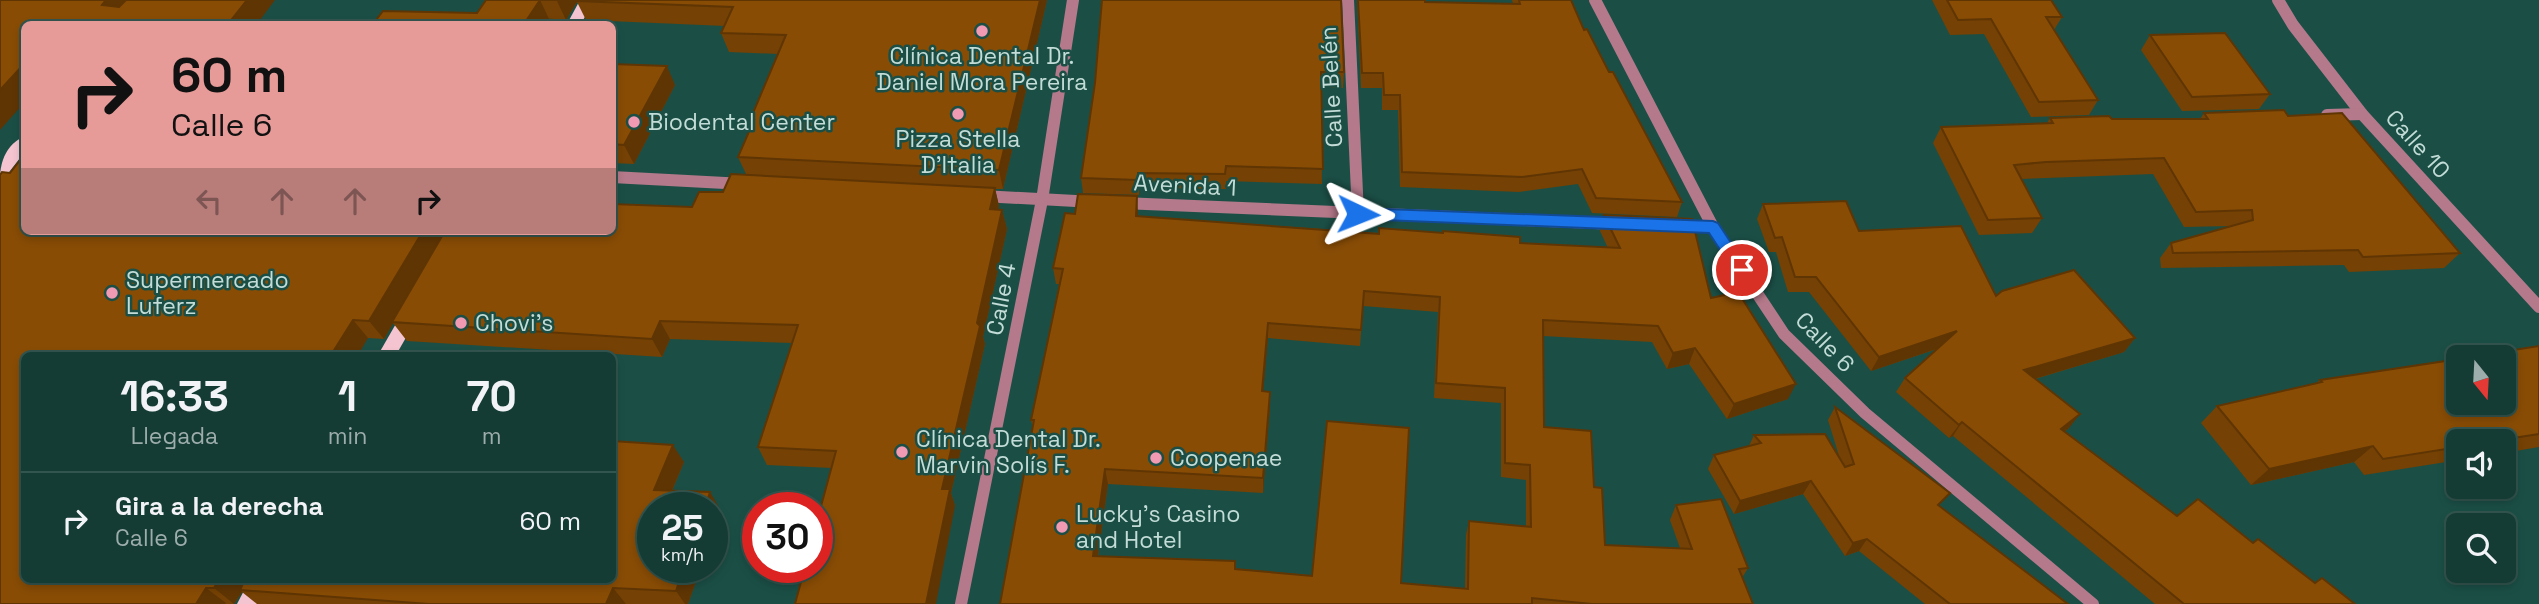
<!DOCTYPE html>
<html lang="es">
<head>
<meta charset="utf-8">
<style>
  :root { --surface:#143b34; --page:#214640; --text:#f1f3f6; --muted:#9dadac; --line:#33554f }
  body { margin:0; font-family:"Space Grotesk",sans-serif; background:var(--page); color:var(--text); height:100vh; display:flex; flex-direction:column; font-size:26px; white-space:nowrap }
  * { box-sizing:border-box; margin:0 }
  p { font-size:23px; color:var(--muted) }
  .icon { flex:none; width:38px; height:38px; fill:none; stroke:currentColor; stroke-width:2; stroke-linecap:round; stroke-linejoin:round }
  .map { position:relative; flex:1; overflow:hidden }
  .sheet { position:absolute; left:21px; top:352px; width:595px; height:231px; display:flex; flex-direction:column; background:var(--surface); border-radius:10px; box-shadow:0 4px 10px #0003,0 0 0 2px var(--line) }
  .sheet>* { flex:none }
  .hud { position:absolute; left:21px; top:21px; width:595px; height:214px; border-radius:10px; box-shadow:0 4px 10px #0003,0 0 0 2px var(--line); background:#e69b98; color:#111; overflow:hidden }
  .needle { width:46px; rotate:162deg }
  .buttons { position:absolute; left:2446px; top:345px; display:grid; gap:14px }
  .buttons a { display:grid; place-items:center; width:70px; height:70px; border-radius:10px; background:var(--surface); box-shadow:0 4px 10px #0003,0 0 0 2px var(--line); font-size:35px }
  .speed { position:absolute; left:637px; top:492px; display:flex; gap:14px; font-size:35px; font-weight:700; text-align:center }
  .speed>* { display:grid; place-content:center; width:91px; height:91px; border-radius:50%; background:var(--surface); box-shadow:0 4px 10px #0003,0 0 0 2px var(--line); line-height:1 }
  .speed small { font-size:18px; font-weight:400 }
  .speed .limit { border:10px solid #d22; background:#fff; color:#111 }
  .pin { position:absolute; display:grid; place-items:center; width:60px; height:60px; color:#fff; margin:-30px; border:4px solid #fff; border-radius:50%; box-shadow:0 2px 7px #0007 }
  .me { position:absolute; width:77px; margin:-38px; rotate:92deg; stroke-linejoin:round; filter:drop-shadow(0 0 5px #0008) }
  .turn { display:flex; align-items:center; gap:24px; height:147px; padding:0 35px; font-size:32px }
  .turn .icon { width:91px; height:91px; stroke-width:2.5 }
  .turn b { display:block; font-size:49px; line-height:60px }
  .lanes { display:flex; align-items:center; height:66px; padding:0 35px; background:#0003; justify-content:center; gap:35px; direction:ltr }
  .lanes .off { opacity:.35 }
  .eta { display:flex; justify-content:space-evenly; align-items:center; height:119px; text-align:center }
  .eta b { font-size:42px; font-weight:800; line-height:49px }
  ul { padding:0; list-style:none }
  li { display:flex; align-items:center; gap:21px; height:98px; padding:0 35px; border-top:2px solid var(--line) }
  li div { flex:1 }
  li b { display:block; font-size:26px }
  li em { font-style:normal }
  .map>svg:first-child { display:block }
</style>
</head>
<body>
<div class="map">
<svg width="2539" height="604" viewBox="0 0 2539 604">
  <rect width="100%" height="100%" fill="#1b4f46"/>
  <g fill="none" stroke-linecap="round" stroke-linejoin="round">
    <g stroke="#b4798a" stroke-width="12">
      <polyline points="1348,0 1358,214"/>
      <polyline points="1595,0 1713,227 1784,334 1865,413 2093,604"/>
      <polyline points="2278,0 2293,25 2362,114 2539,307"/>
      <polyline points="2327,115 2362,114"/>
      <polyline points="612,177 744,184"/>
      <polyline points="982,196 1094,202"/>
      <polyline points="1122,203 1618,224"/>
      <polyline points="1678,226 1713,227"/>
      <polyline points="961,604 1042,200 1073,0"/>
    </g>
    <g fill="#f5c4d1" fill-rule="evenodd">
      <polygon points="580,0 594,0 581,24 567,24"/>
      <path d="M24 137V153L6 176 0 178C0 162 7 143 24 137Z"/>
      <polygon points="411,306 417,308 420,313 396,355 378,355 405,308"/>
      <polygon points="250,579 271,579 258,604 237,604"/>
    </g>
  </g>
  <g fill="#754104" fill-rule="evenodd">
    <polygon points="486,0 1047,0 1003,189 995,189 999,206 998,210 1002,210 1007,229 983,337 985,344 951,493 955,506 832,468 767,465 758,447 792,343 670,339 662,357 407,341 393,323 384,339 368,338 24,579 612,579 684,462 672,491 720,509 712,533 712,508 701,567 688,604 257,604 242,592 234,604 0,604 10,173 24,231 612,231 692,207 723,192 746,174 738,157 752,125 750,120 778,54 729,52 721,33 725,26 586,20 577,2 566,20 477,13"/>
    <polygon points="1102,0 1344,72 1343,88 1321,88 1322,184 1226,181 1226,189 1139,188 1139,195 1083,193 1081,178 1095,83"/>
    <polygon points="1357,0 1425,0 1425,2 1513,4 1512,0 1571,0 1584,30 1682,202 1677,217 1592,213 1578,184 1519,192 1400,187 1398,110 1382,110 1382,88 1361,88"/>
    <polygon points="1932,0 2051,0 2062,17 2054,30 2098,100 2089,115 2031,117 1984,34 1950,35"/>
    <polygon points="2150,35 2270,94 2259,109 2182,111 2141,50"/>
    <polygon points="612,64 675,85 634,164 612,163"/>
    <polygon points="2204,113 2288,116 2460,253 2444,268 2349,272 2344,265 2161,268 2160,258 2171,243 2232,226 2184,227 2153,174 2021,179 2042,218 2032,233 1979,235 1933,143 1941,127 2047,123 2050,118 2112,119 2200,119"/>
    <polygon points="1763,204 1859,231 1996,296 2135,338 2124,352 2035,379 2069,428 2064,432 2177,516 2253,543 2315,583 2355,604 2155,604 1953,436 1949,438 1896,392 1905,378 1937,349 1871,371 1809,292 1788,292 1776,252 1769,252 1757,219"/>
    <path d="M1138 213V216L1520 243 1608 248 1600 231 1604 215 1711 298 1788 399 1727 419 1689 364 1667 369 1652 342 1543 336 1544 427 1594 487 1605 545 1680 548 1670 520 1676 505 1748 568 1742 578 1753 604H1000L1033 428 1031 420 1059 284H1056L1053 268ZM1363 306 1438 312 1434 398 1501 403V477L1526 480V526L1469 521 1466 535 1465 589 1098 556 1108 484 1263 493 1270 407 1263 391 1268 338 1360 346Z"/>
    <polygon points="2539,346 2539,447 2504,453 2504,441 2459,441 2459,460 2364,475 2354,462 2251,485 2201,423 2217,406 2316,383 2320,380"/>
    <polygon points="1835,407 1940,507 2068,604 1925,604 1859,551 1845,556 1803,494 1734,514 1708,469 1714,455 1749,446 1754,435 1840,459 1828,420"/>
  </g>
  <g fill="#5f3504">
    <polygon points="106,0 137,0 117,24 102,5"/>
    <polygon points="247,0 275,0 257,24 228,24"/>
    <polygon points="540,0 549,19 546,24 524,24"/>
    <polygon points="557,0 578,0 566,20 557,1"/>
    <polygon points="1040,0 1047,0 1003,189 999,170"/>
    <polygon points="24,64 24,103 0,130 0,90"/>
    <polygon points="667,66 675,85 634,164 624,145"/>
    <polygon points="995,188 999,206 994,228 990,209"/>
    <polygon points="1137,196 1138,213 1138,232 1136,216"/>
    <polygon points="1002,210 1007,229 983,337 985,344 951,493 955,506 936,604 926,604 942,489"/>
    <polygon points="423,231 447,231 384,339 369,321"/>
    <polygon points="353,320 368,338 358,355 331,355"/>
    <polygon points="660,321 670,339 662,357 652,339"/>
    <polygon points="1268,323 1268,338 1262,406 1262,391"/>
    <polygon points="1957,331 1948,345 1871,371 1879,357"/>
    <polygon points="2135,338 2124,352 2014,385 2024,370"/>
    <polygon points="1695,348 1689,364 1667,369 1673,353"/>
    <polygon points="1796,384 1788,399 1727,419 1734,404"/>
    <polygon points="1270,392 1270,407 1263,493 1263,478"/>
    <polygon points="2080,414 2069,428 2050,443 2061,429"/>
    <polygon points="1962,422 1953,436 1949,438 1959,425"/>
    <polygon points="673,445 684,462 665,507 654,490"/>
    <polygon points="2373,446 2354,462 2251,485 2269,469"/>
    <polygon points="1105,469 1108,484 1096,570 1093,556"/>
    <polygon points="1811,481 1803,494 1734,514 1740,501"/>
    <polygon points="710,492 720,509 712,533 712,508 705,508"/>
    <polygon points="1867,539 1859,551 1845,556 1853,543"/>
    <polygon points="684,567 701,567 688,604 685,604 676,591"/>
    <polygon points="219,579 248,579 240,590 242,592 234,604 214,588"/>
    <polygon points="206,588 226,603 225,604 196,604"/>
    <polygon points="613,588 626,604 606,604"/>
  </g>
  <g fill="#884c05" stroke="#5f3504" stroke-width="2" fill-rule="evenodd">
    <polygon points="0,0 106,0 102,5 119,7 126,0 247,0 228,24 24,24 24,64 0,90"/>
    <polygon points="486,0 557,0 540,0 524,24 373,24 383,11 477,13"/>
    <polygon points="577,0 1040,0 999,170 738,157 754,120 750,120 786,35 721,33 733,7 577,1"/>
    <polygon points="1102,0 1341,0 1344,72 1321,72 1323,169 1226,166 1225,174 1138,173 1138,180 1081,178 1095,83"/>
    <polygon points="1358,0 1425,0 1425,2 1520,4 1519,0 1571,0 1584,30 1587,29 1609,72 1613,72 1682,202 1596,198 1582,169 1522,177 1402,172 1400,95 1384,95 1383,73 1362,73"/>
    <polygon points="1947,0 2051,0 2062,17 2046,17 2098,100 2039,102 1991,19 1958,20"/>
    <polygon points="2225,33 2270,94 2192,97 2150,35"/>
    <polygon points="612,64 667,66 624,145 612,144"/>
    <polygon points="2284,110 2288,116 2342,113 2460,253 2363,257 2358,250 2173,253 2171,243 2253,220 2252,210 2196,212 2164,158 2046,162 2014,165 2042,218 1988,220 1941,127 2053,123 2050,118 2109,116 2112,119 2208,119 2204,113"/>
    <polygon points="24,155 24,231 423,231 369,321 353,320 331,355 24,355 24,579 219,579 214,588 206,588 196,604 0,604 0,175 2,172 10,173"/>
    <polygon points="731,174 995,188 990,209 1002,210 977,323 980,326 942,489 950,489 926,604 795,604 805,567 817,567 817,521 836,451 758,447 798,325 660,321 652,339 392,322 445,231 612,231 612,204 692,207 699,192 723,192"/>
    <path d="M1078 194 1137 196 1136 216 1379 234V228L1443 233V231L1520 237V243L1620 248 1604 215 1692 219 1711 298 1738 292 1796 384 1734 404 1695 348 1673 353 1658 326 1543 320 1544 427 1591 431 1594 487 1602 488 1605 545 1692 549 1676 505 1721 499 1748 568 1739 569 1753 604H1592L1532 598V604H1000L1034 420H1031L1063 269 1053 268 1065 213 1075 214ZM1364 291 1440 297 1436 383 1505 388V463L1530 465 1531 527 1469 521 1468 589 1401 583 1409 428 1327 421 1312 576 1235 569V561L1093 556 1105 469 1263 478 1270 392 1262 391 1268 323 1361 330Z"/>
    <polygon points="1846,201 1859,231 1961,226 1996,296 2002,291 2074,270 2135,338 2024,370 2080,414 2061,429 2177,516 2198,499 2253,543 2258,539 2315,583 2322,578 2355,604 2184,604 1962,422 1959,425 1905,378 1957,331 1879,357 1816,277 1795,277 1782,237 1775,238 1763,204"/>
    <polygon points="2539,346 2539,434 2494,441 2459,441 2459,447 2383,459 2373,446 2269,469 2217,406 2322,382 2320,380 2459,359 2459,402 2504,402 2504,357 2469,357"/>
    <polygon points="1835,407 1950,493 1938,505 2068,604 1950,604 1867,539 1853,543 1811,481 1740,501 1714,455 1761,443 1754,435 1825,434 1845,467 1854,464"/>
    <polygon points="612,441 673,445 654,490 710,492 705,508 653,508 653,567 684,567 676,591 613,588 606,604 429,604 240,590 245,579 612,579"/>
  </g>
  <polygon fill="#1a73e8" stroke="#114b97" stroke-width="2" points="1358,208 1713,221 1718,223 1749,270 1747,274 1736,274 1709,233 1358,219 1350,214"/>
  <g fill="#f19ab3" stroke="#1b4f46" stroke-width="2.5">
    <circle cx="982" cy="31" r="7"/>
    <circle cx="958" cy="114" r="7"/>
    <circle cx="634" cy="122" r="7"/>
    <circle cx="112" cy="293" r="7"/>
    <circle cx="461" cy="323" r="7"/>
    <circle cx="902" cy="452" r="7"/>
    <circle cx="1156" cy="458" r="7"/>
    <circle cx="1062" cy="527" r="7"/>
  </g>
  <g text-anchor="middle" stroke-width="5" stroke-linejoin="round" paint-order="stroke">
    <g font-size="23" fill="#c3dcd7" stroke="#1b4f46" text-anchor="start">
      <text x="982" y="64" text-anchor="middle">Clínica Dental Dr.<tspan x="982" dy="26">Daniel Mora Pereira</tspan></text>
      <text x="648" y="130">Biodental Center</text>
      <text x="958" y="147" text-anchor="middle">Pizza Stella<tspan x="958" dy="26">D'Italia</tspan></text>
      <text x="126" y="288">Supermercado<tspan x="126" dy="26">Luferz</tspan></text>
      <text x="475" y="331">Chovi's</text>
      <text x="916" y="447">Clínica Dental Dr.<tspan x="916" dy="26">Marvin Solís F.</tspan></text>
      <text x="1170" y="466">Coopenae</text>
      <text x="1076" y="522">Lucky's Casino<tspan x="1076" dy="26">and Hotel</tspan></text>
    </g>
    <g font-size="23" fill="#c3dcd7" stroke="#1b4f46">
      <text transform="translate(1331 87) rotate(-93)" y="8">Calle Belén</text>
      <text transform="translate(2418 144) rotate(48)" y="8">Calle 10</text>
      <text transform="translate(1185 185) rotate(3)" y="8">Avenida 1</text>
      <text transform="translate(1001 299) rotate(-79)" y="8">Calle 4</text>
      <text transform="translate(1825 342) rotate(46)" y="8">Calle 6</text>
    </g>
  </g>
</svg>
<div class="buttons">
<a><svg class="needle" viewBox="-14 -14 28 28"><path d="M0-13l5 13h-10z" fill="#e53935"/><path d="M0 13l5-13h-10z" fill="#9dadac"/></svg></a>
<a><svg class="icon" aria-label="sound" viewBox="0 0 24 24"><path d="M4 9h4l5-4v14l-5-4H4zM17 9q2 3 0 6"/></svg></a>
<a><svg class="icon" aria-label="search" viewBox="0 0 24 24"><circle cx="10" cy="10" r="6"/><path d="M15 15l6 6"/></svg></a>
</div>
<div class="speed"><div>25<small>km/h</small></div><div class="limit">30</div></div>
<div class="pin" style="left:1742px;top:270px;background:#d93025"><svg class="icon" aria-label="arrive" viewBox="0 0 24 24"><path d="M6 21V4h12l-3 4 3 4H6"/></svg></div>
<svg class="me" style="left:1358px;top:214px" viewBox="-20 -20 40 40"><path d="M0-17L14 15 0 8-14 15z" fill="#1a73e8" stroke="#fff" stroke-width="4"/></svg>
<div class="hud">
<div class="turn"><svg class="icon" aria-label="right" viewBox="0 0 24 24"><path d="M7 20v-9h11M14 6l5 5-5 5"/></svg><div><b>60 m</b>Calle 6</div></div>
<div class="lanes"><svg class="icon off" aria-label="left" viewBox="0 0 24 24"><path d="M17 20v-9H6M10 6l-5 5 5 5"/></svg><svg class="icon off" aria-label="ahead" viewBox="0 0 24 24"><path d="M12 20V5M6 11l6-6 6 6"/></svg><svg class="icon off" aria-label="ahead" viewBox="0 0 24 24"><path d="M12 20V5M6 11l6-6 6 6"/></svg><svg class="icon" aria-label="right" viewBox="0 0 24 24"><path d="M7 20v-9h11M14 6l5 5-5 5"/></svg></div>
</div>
<section class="sheet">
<div class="eta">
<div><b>16:33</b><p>Llegada</p></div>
<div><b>1</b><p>min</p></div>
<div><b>70</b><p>m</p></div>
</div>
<ul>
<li><svg class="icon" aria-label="right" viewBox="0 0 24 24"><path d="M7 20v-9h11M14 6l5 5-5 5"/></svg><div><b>Gira a la derecha</b><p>Calle 6</p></div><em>60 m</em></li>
</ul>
</section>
</div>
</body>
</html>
